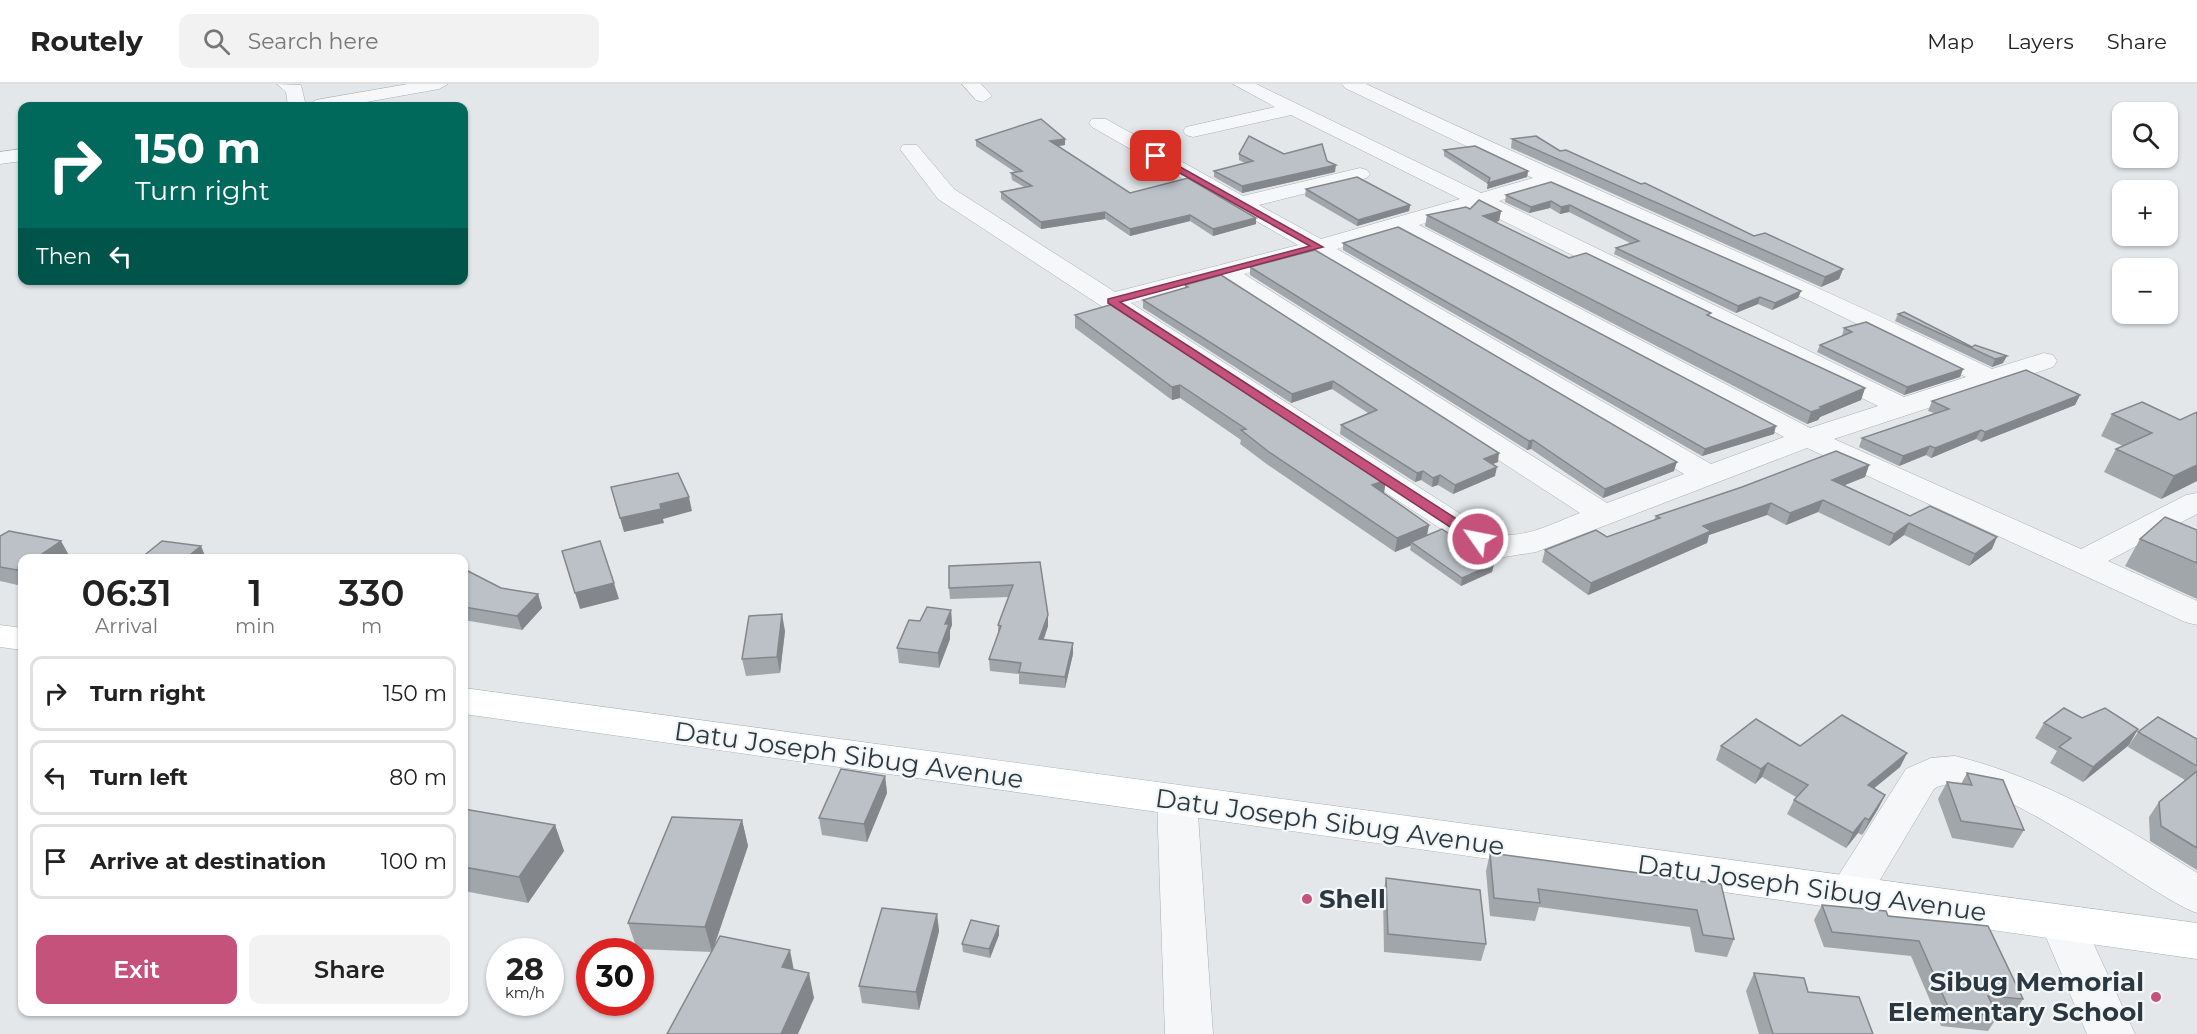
<!DOCTYPE html>
<html lang="en">
<head>
<meta charset="utf-8">
<style>
  :root { --surface:#fff; --page:#f2f2f2; --text:#222; --muted:#767676; --line:#e0e0e0; --accent:#c5527b }
  body { margin:0; font-family:Montserrat,sans-serif; background:var(--page); color:var(--text); height:100vh; display:flex; flex-direction:column; font-size:22px; white-space:nowrap }
  * { box-sizing:border-box; margin:0 }
  p { font-size:20px; color:var(--muted) }
  .icon { flex:none; width:33px; height:33px; fill:none; stroke:currentColor; stroke-width:2; stroke-linecap:round; stroke-linejoin:round }
  .map { position:relative; flex:1; overflow:hidden }
  .panel { position:absolute; left:18px; top:470px; width:450px; height:462px; display:flex; flex-direction:column; background:var(--surface); border-radius:12px; box-shadow:0 2px 4px #0004 }
  .panel>* { flex:none }
  .top-card { position:absolute; left:18px; top:18px; width:450px; height:183px; border-radius:12px; box-shadow:0 2px 4px #0004; background:#00695c; color:#fff; overflow:hidden }
  .fabs { position:absolute; left:2112px; top:18px; display:grid; gap:12px }
  .fabs a { display:grid; place-items:center; width:66px; height:66px; border-radius:12px; background:var(--surface); box-shadow:0 2px 4px #0004; font-size:30px }
  .speed { position:absolute; left:486px; top:854px; display:flex; gap:12px; font-size:30px; font-weight:700; text-align:center }
  .speed>* { display:grid; place-content:center; width:78px; height:78px; border-radius:50%; background:var(--surface); box-shadow:0 2px 4px #0004; line-height:1 }
  .speed small { font-size:15px; font-weight:400 }
  .speed .limit { border:9px solid #d22; background:#fff; color:#111 }
  .pin { position:absolute; display:grid; place-items:center; width:51px; height:51px; color:#fff; margin:-26px; border-radius:12px; box-shadow:0 3px 9px #0006 }
  .me { position:absolute; width:66px; margin:-33px; rotate:303deg; stroke-linejoin:round; filter:drop-shadow(0 0 4px #0008) }
  .turn { display:flex; align-items:center; gap:21px; height:126px; padding:0 18px; font-size:27px }
  .turn .icon { width:78px; height:78px; stroke-width:2.5 }
  .turn b { display:block; font-size:42px; line-height:51px }
  .then { display:flex; align-items:center; height:57px; padding:0 18px; background:#0003; gap:12px; font-size:22px }
  .eta { display:flex; justify-content:space-evenly; align-items:center; height:102px; text-align:center }
  .eta b { font-size:36px; font-weight:600; line-height:42px }
  .primary-button { display:flex; gap:12px; margin-top:auto; padding:12px 18px }
  .primary-button a { flex:1; height:69px; border-radius:12px; background:var(--accent); color:#fff; font-size:24px; font-weight:600; line-height:69px; text-align:center }
  .primary-button a+a { background:var(--page); color:var(--text) }
  ul { padding:0; list-style:none }
  li { display:flex; align-items:center; gap:18px; height:75px; margin:0 12px 9px; padding:0 6px; border:3px solid var(--line); border-radius:12px }
  li div { flex:1 }
  li b { display:block; font-size:22px }
  li em { font-style:normal }
  header { display:flex; align-items:center; gap:36px; box-sizing:border-box; height:84px; padding:0 30px; background:var(--surface); border-bottom:2px solid var(--line) }
  header strong { font-size:28px }
  nav { display:flex; gap:33px; margin-inline-start:auto; font-size:21px }
  .search { width:420px; height:54px; background:var(--page); display:flex; align-items:center; gap:15px; box-sizing:border-box; padding:0 21px; border-radius:12px; color:var(--muted); font-size:22px }
  .map>svg:first-child { display:block }
</style>
</head>
<body>
<header>
<strong>Routely</strong>
<div class="search"><svg class="icon" aria-label="search" viewBox="0 0 24 24"><circle cx="10" cy="10" r="6"/><path d="M15 15l6 6"/></svg>Search here</div>
<nav><a>Map</a><a>Layers</a><a>Share</a></nav>
</header>
<div class="map">
<svg width="2197" height="950" viewBox="0 0 2197 950">
  <rect width="100%" height="100%" fill="#e3e7ea"/>
  <g fill="none" stroke-linecap="round" stroke-linejoin="round">
    <defs>
      <g id="minor">
        <polygon points="277,0 301,1 306,22 288,22 286,8"/>
        <polygon points="408,0 448,0 439,5 344,22 307,22 316,16"/>
        <polygon points="962,0 981,0 992,12 983,18 976,16"/>
        <path d="M1233 0H1256L1481 109 1533 94 1345 4 1342 0H1366C1573 97 1785 186 1992 285L2044 269 2053 271 2057 277 2053 283 1834 355 2081 465 2186 411 2197 409V430L2108 477 2197 517V541L2185 538 1807 364 1536 468 1504 473 1467 462 938 115 900 65 903 61H917L954 105 1115 208 1298 161 1092 43 1089 39 1092 35H1106L1243 112 1360 84 1367 86 1370 90 1367 94 1259 121 1321 155 1460 115 1291 31 1193 53 1186 51 1183 47 1186 43 1275 23ZM1550 102 1808 216 1966 293 1904 313 1499 117ZM1477 124 1878 322 1810 344 1419 141ZM1397 147 1784 353 1711 380 1337 165ZM1315 171 1684 390 1607 419 1244 190ZM1221 196 1580 429C1550 440 1521 458 1489 448L1131 219Z"/>
        <polygon points="22,65 22,77 0,80 0,68"/>
        <path d="M1955 672C2041 693 2116 737 2191 785L2197 789V829C2149 813 1979 673 1934 705L1865 821 1850 826 1835 821 1828 809 1835 797 1906 685 1931 674Z"/>
        <polygon points="1177,701 1191,705 1197,716 1213,950 1165,950 1157,716 1163,705"/>
        <polygon points="2062,821 2078,826 2135,950 2087,950 2040,839 2046,826"/>
      </g>
      <g id="major">
        <polygon points="0,541 22,544 22,566 0,563"/>
        <polygon points="464,604 2197,839 2197,875 464,630"/>
      </g>
    </defs>
    <use href="#minor" stroke="#a8afb4" stroke-width="1"/>
    <use href="#major" stroke="#a3aeb5" stroke-width="1"/>
    <use href="#minor" fill="#f6f7f9" fill-rule="evenodd"/>
    <use href="#major" fill="#fff" fill-rule="evenodd"/>
  </g>
  <g fill="#a1a6ab">
    <polygon points="1512,55 1560,67 1754,152 1843,185 1839,195 1821,203 1511,64"/>
    <polygon points="976,56 1065,61 1058,62 1130,109 1256,140 1213,152 1190,137 1130,152 1105,135 1041,145 1001,115 1001,108 1024,103 1012,96 1011,89 1015,88 976,62"/>
    <polygon points="1444,66 1528,87 1527,93 1487,105 1488,100 1444,72"/>
    <polygon points="1239,70 1284,70 1327,77 1335,88 1242,109 1214,93 1214,87 1245,79 1239,76"/>
    <polygon points="1551,98 1801,207 1798,214 1772,226 1758,220 1736,229 1614,170 1616,164 1630,159 1569,128 1560,130 1550,124 1529,129 1505,118 1506,111"/>
    <polygon points="1306,105 1410,121 1409,127 1357,142 1305,112"/>
    <polygon points="1470,125 1501,127 1499,137 1496,138 1569,174 1710,232 1865,304 1861,316 1820,333 1818,336 1807,340 1425,142 1427,131"/>
    <polygon points="1343,159 1774,350 1702,372 1343,166"/>
    <polygon points="1250,183 1674,387 1603,414 1531,365 1527,366 1250,191"/>
    <polygon points="1185,201 1498,378 1492,380 1495,392 1453,410 1438,401 1432,403 1421,396 1415,398 1340,350 1341,341 1368,329 1332,305 1291,319 1143,224 1143,216 1185,204"/>
    <polygon points="1898,230 2003,279 1992,283 1895,237"/>
    <polygon points="1075,231 1384,410 1429,441 1427,451 1494,480 1492,488 1461,502 1410,466 1411,462 1395,468 1268,381 1240,360 1241,356 1180,314 1172,316 1075,244"/>
    <polygon points="1844,244 1963,285 1960,293 1904,311 1817,268 1820,261 1843,252 1842,252"/>
    <polygon points="2080,311 2075,321 1981,358 1976,355 1931,374 1926,371 1899,382 1859,363 1862,354 1934,329 1928,327 1932,317"/>
    <polygon points="2112,330 2180,336 2197,397 2161,415 2104,388 2116,365 2123,362 2101,352"/>
    <polygon points="1869,381 1865,393 1844,401 1910,432 1992,465 1969,482 1904,451 1889,462 1818,428 1786,441 1767,431 1709,451 1707,459 1588,511 1542,478 1545,466 1607,453 1654,436 1656,432"/>
    <polygon points="2197,446 2197,515 2125,482 2140,455"/>
    <polygon points="0,452 70,473 22,474 22,502 0,497"/>
    <polygon points="1040,478 1048,531 1048,542 1043,556 1073,570 1065,604 1019,600 1019,590 990,587 989,575 998,550 998,541 1009,513 950,515 949,504"/>
    <polygon points="464,485 501,504 538,510 542,524 522,546 464,536"/>
    <polygon points="951,526 952,541 950,546 950,555 939,584 899,579 897,564 920,537"/>
    <polygon points="785,547 780,589 746,592 742,575"/>
    <polygon points="2082,634 2138,645 2129,661 2083,698 2050,679 2057,667 2035,654 2044,639"/>
    <polygon points="2138,648 2197,655 2197,786 2150,757 2149,733 2159,718 2185,696 2128,663"/>
    <polygon points="1721,662 1800,662 1907,669 1900,683 1874,704 1885,711 1878,725 1862,751 1858,749 1846,764 1787,730 1794,716 1796,713 1762,693 1755,700 1716,676"/>
    <polygon points="1967,689 2024,746 2013,764 1952,754 1938,715 1947,698 1961,700"/>
    <polygon points="885,692 887,709 867,758 822,751 819,734"/>
    <polygon points="464,725 555,741 564,767 528,819 464,807"/>
    <polygon points="742,736 748,762 713,866 794,886 814,914 712,868 637,865 628,839"/>
    <polygon points="1490,769 1721,800 1734,855 1727,873 1695,868 1690,843 1539,823 1535,837 1490,832 1486,787"/>
    <polygon points="1386,794 1486,860 1481,877 1384,868 1383,812"/>
    <polygon points="1822,821 1888,832 2023,915 2013,931 1996,929 1998,932 1988,947 1941,942 1911,872 1824,863 1814,836"/>
    <polygon points="937,830 939,847 919,926 862,919 859,902"/>
    <polygon points="999,842 999,851 990,874 963,868 962,860"/>
    <polygon points="1754,889 1808,908 1873,950 1759,950 1746,907"/>
  </g>
  <g fill="#83878b">
    <polygon points="1065,55 1065,61 1050,63 1050,57"/>
    <polygon points="1336,81 1335,88 1242,109 1242,102"/>
    <polygon points="1528,87 1527,93 1487,105 1488,99"/>
    <polygon points="1551,117 1550,124 1529,129 1531,123"/>
    <polygon points="1410,121 1409,127 1357,142 1358,136"/>
    <polygon points="1570,121 1569,128 1560,130 1561,123"/>
    <polygon points="1501,127 1499,137 1481,142 1483,132"/>
    <polygon points="1105,128 1105,135 1041,145 1041,138"/>
    <polygon points="1190,131 1190,137 1130,152 1130,145"/>
    <polygon points="1256,134 1256,140 1213,152 1213,145"/>
    <polygon points="1843,185 1839,195 1821,203 1825,193"/>
    <polygon points="1801,207 1798,214 1772,226 1775,219"/>
    <polygon points="1760,213 1758,220 1736,229 1738,222"/>
    <polygon points="2007,272 2003,279 1992,283 1995,275"/>
    <polygon points="1963,285 1960,293 1904,311 1907,303"/>
    <polygon points="1333,297 1332,305 1291,319 1292,310"/>
    <polygon points="1180,301 1180,314 1172,316 1172,303"/>
    <polygon points="1865,304 1861,316 1820,333 1818,336 1807,340 1811,328 1820,323"/>
    <polygon points="2080,311 2075,321 1981,358 1985,348"/>
    <polygon points="1776,342 1774,350 1702,372 1705,365"/>
    <polygon points="1981,346 1976,355 1931,374 1935,364"/>
    <polygon points="1533,356 1531,365 1527,366 1529,357"/>
    <polygon points="1930,362 1926,371 1899,382 1903,372"/>
    <polygon points="1499,369 1498,378 1483,384 1484,375"/>
    <polygon points="1677,378 1674,387 1603,414 1605,405"/>
    <polygon points="1869,381 1865,393 1828,408 1832,396"/>
    <polygon points="2197,381 2197,397 2161,415 2174,392"/>
    <polygon points="1497,383 1495,392 1453,410 1455,401"/>
    <polygon points="1423,387 1421,396 1415,398 1417,389"/>
    <polygon points="1440,391 1438,401 1432,403 1433,394"/>
    <polygon points="1386,396 1384,410 1372,401"/>
    <polygon points="689,413 692,427 663,435 664,439 624,448 620,434 660,420"/>
    <polygon points="1823,416 1818,428 1786,441 1790,429"/>
    <polygon points="1771,419 1767,431 1709,451 1707,459 1588,511 1591,499 1703,442"/>
    <polygon points="1909,439 1904,451 1889,462 1894,450"/>
    <polygon points="1429,441 1426,455 1411,458 1411,461 1395,468 1397,454"/>
    <polygon points="1997,453 1992,465 1969,482 1975,470"/>
    <polygon points="61,457 70,473 68,474 36,474"/>
    <polygon points="201,462 206,474 186,474"/>
    <polygon points="1494,480 1492,488 1461,502 1462,494"/>
    <polygon points="22,483 22,495 17,486"/>
    <polygon points="614,499 619,515 580,525 575,509"/>
    <polygon points="538,510 542,524 522,546 517,532"/>
    <polygon points="951,526 952,541 950,546 950,555 939,584 938,569 945,540"/>
    <polygon points="782,530 785,547 780,589 777,573"/>
    <polygon points="1048,531 1048,542 1040,567 1039,555"/>
    <polygon points="1073,559 1073,570 1065,604 1065,593"/>
    <polygon points="2138,645 2129,661 2083,698 2093,683"/>
    <polygon points="1907,669 1900,683 1861,715 1868,701"/>
    <polygon points="1768,679 1762,693 1755,700 1761,685"/>
    <polygon points="885,692 887,709 867,758 864,740"/>
    <polygon points="1885,711 1878,725 1862,751 1869,736"/>
    <polygon points="1865,734 1858,749 1846,764 1853,749"/>
    <polygon points="742,736 748,762 712,868 705,843"/>
    <polygon points="555,741 564,767 528,819 519,793"/>
    <polygon points="937,830 939,847 919,926 916,908"/>
    <polygon points="999,842 999,851 990,874 989,865"/>
    <polygon points="790,866 795,892 782,883"/>
    <polygon points="809,889 814,914 798,950 781,950"/>
  </g>
  <g fill="#bbc1c7" stroke="#83878b" stroke-width="1.5">
    <polygon points="1041,35 1065,55 1050,57 1130,109 1188,94 1256,134 1213,145 1190,131 1130,145 1105,128 1041,138 1001,108 1032,102 1011,89 1022,87 976,56"/>
    <polygon points="1249,52 1284,70 1322,60 1327,77 1336,81 1242,102 1214,87 1253,77 1239,70"/>
    <polygon points="1536,52 1560,67 1566,66 1641,100 1645,99 1754,152 1765,149 1843,185 1825,193 1512,55"/>
    <polygon points="1475,62 1528,87 1488,99 1490,94 1444,66"/>
    <polygon points="1357,93 1410,121 1358,136 1306,105"/>
    <polygon points="1551,98 1801,207 1775,219 1760,213 1738,222 1616,164 1639,157 1570,121 1561,123 1551,117 1531,123 1506,111"/>
    <polygon points="1479,116 1501,127 1483,132 1569,174 1586,169 1711,229 1707,231 1865,304 1820,323 1823,324 1811,328 1427,131 1466,123 1470,125"/>
    <polygon points="1398,143 1776,342 1705,365 1343,159"/>
    <polygon points="1315,166 1677,378 1605,405 1533,356 1529,357 1250,183"/>
    <polygon points="1221,191 1499,369 1484,375 1497,383 1455,401 1440,391 1433,394 1423,387 1417,389 1341,341 1377,326 1333,297 1292,310 1143,216 1188,203 1185,201"/>
    <polygon points="1113,220 1272,323 1309,350 1312,348 1386,396 1372,401 1429,441 1397,454 1269,368 1241,346 1246,345 1180,301 1172,303 1075,231"/>
    <polygon points="1904,228 1972,263 1975,261 2007,272 1995,275 1898,230"/>
    <polygon points="1866,238 1963,285 1907,303 1820,261 1852,248 1844,244"/>
    <polygon points="2026,286 2080,311 1985,348 1981,346 1935,364 1930,362 1903,372 1862,354 1949,325 1932,317"/>
    <polygon points="2142,318 2180,336 2197,328 2197,381 2174,392 2116,365 2152,349 2112,330"/>
    <polygon points="1836,367 1869,381 1832,396 1910,432 1930,422 1997,453 1975,470 1909,439 1894,450 1823,416 1790,429 1771,419 1703,442 1711,447 1591,499 1545,466 1596,446 1607,453 1660,434 1656,432 1742,403"/>
    <polygon points="678,389 689,413 660,420 661,425 620,434 611,403"/>
    <polygon points="2165,433 2197,446 2197,479 2140,455"/>
    <polygon points="1442,445 1494,480 1462,494 1411,458"/>
    <polygon points="9,447 61,457 36,474 22,474 22,483 17,486 0,483 0,452"/>
    <polygon points="162,457 201,462 186,474 141,474"/>
    <polygon points="600,457 614,499 575,509 562,467"/>
    <polygon points="1040,478 1048,531 1039,555 1073,559 1065,593 1019,588 1021,579 989,575 1001,542 998,541 1013,501 949,504 949,482"/>
    <polygon points="464,485 501,504 538,510 517,532 464,523"/>
    <polygon points="927,523 951,526 945,540 949,540 938,569 897,564 909,536 920,537"/>
    <polygon points="782,530 777,573 742,575 749,532"/>
    <polygon points="2064,624 2082,634 2105,624 2138,645 2093,683 2059,663 2071,654 2044,639"/>
    <polygon points="1842,631 1907,669 1868,701 1885,711 1869,736 1865,734 1853,749 1794,716 1808,701 1768,679 1761,685 1721,662 1756,635 1800,662"/>
    <polygon points="2158,633 2197,655 2197,682 2138,648"/>
    <polygon points="841,685 885,692 864,740 819,734"/>
    <polygon points="2197,687 2197,764 2161,742 2159,718"/>
    <polygon points="1967,689 2003,696 2024,746 1961,737 1947,698 1972,701"/>
    <polygon points="464,725 555,741 519,793 464,783"/>
    <polygon points="672,733 742,736 705,843 628,839"/>
    <polygon points="1490,769 1721,800 1734,855 1703,851 1697,826 1538,805 1540,819 1494,814"/>
    <polygon points="1386,794 1480,806 1486,860 1388,850"/>
    <polygon points="1822,821 1886,827 1888,832 1988,842 2023,915 1988,912 1998,932 1950,927 1919,857 1832,848"/>
    <polygon points="882,824 937,830 916,908 859,902"/>
    <polygon points="971,836 999,842 989,865 962,860"/>
    <polygon points="720,852 790,866 782,883 809,889 781,950 667,950"/>
    <polygon points="1754,889 1804,894 1808,908 1859,913 1873,950 1773,950"/>
  </g>
  <polygon fill="#c5527b" stroke="#803550" stroke-width="1.5" points="1153,71 1159,71 1323,163 1120,218 1483,452 1483,458 1473,458 1108,219 1108,215 1310,162 1153,74"/>
  <g fill="#c5527b" stroke="#f3f6f7" stroke-width="2">
    <circle cx="1307" cy="815" r="6"/>
    <circle cx="2156" cy="913" r="6"/>
  </g>
  <g text-anchor="middle" stroke-width="4.5" stroke-linejoin="round" paint-order="stroke">
    <g font-size="26" fill="#2c3841" stroke="#f3f6f7">
      <text transform="translate(849 671) rotate(8)" y="9">Datu Joseph Sibug Avenue</text>
      <text transform="translate(1330 738) rotate(8)" y="9">Datu Joseph Sibug Avenue</text>
      <text transform="translate(1812 804) rotate(8)" y="9">Datu Joseph Sibug Avenue</text>
    </g>
    <g font-size="26" font-weight="bold" fill="#2c3841" stroke="#f3f6f7" text-anchor="start">
      <text x="1319" y="824">Shell</text>
      <text x="2144" y="907" text-anchor="end">Sibug Memorial<tspan x="2144" dy="30">Elementary School</tspan></text>
    </g>
  </g>
</svg>
<div class="fabs">
<a><svg class="icon" aria-label="search" viewBox="0 0 24 24"><circle cx="10" cy="10" r="6"/><path d="M15 15l6 6"/></svg></a>
<a>+</a>
<a>−</a>
</div>
<div class="speed"><div>28<small>km/h</small></div><div class="limit">30</div></div>
<div class="pin" style="left:1156px;top:72px;background:#d93025"><svg class="icon" aria-label="arrive" viewBox="0 0 24 24"><path d="M6 21V4h12l-3 4 3 4H6"/></svg></div>
<svg class="me" style="left:1478px;top:455px" viewBox="-20 -20 40 40"><circle r="17" fill="#c5527b" stroke="#fff" stroke-width="3"/><path d="M0-11L8 9 0 5-8 9z" fill="#fff"/></svg>
<div class="top-card">
<div class="turn"><svg class="icon" aria-label="right" viewBox="0 0 24 24"><path d="M7 20v-9h11M14 6l5 5-5 5"/></svg><div><b>150 m</b>Turn right</div></div>
<div class="then">Then<svg class="icon" aria-label="left" viewBox="0 0 24 24"><path d="M17 20v-9H6M10 6l-5 5 5 5"/></svg></div>
</div>
<section class="panel">
<div class="eta">
<div><b>06:31</b><p>Arrival</p></div>
<div><b>1</b><p>min</p></div>
<div><b>330</b><p>m</p></div>
</div>
<ul>
<li><svg class="icon" aria-label="right" viewBox="0 0 24 24"><path d="M7 20v-9h11M14 6l5 5-5 5"/></svg><div><b>Turn right</b></div><em>150 m</em></li>
<li><svg class="icon" aria-label="left" viewBox="0 0 24 24"><path d="M17 20v-9H6M10 6l-5 5 5 5"/></svg><div><b>Turn left</b></div><em>80 m</em></li>
<li><svg class="icon" aria-label="arrive" viewBox="0 0 24 24"><path d="M6 21V4h12l-3 4 3 4H6"/></svg><div><b>Arrive at destination</b></div><em>100 m</em></li>
</ul>
<div class="primary-button"><a>Exit</a><a>Share</a></div>
</section>
</div>
</body>
</html>
